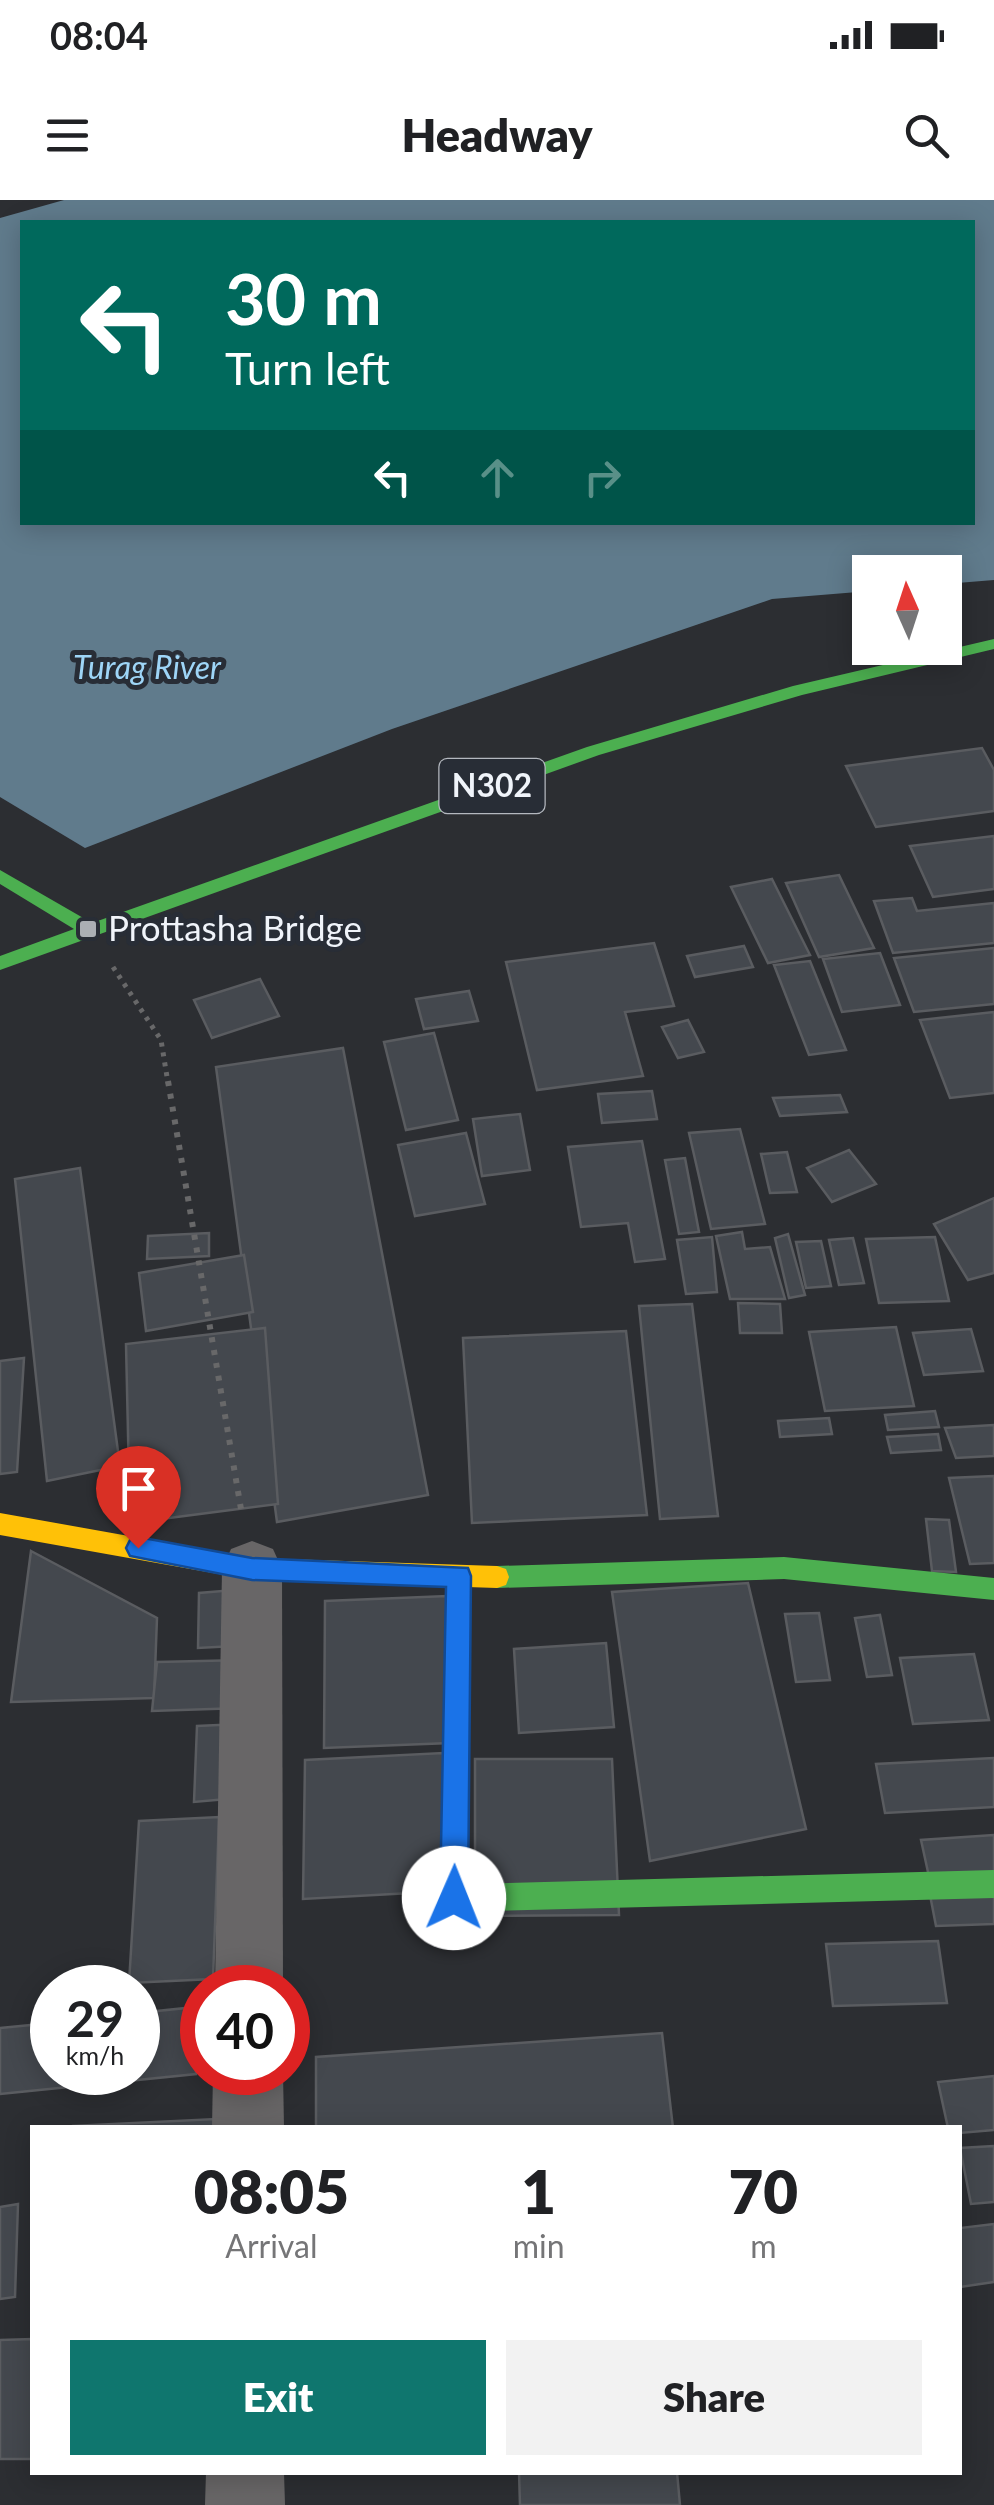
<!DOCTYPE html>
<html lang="en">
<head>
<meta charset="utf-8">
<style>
  :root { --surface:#fff; --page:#f2f2f2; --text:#202124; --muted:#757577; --accent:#0f766e }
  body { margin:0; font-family:Lato,sans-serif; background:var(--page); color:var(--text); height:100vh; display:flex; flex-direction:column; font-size:38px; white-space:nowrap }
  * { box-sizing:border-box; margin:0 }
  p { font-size:32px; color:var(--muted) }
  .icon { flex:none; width:55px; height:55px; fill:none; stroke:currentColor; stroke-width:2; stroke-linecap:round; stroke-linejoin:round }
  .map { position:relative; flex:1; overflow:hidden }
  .sheet { position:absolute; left:30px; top:1925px; width:932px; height:350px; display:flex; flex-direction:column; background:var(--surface); border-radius:0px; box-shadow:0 5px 25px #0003 }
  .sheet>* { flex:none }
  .banner { position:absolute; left:20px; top:20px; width:955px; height:305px; border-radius:0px; box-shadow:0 5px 25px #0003; background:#00695c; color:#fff; overflow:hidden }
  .needle { width:65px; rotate:357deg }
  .fabs { position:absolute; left:852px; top:355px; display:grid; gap:20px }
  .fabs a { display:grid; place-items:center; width:110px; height:110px; border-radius:0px; background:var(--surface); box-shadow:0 5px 25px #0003; font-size:50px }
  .speed { position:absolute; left:30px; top:1765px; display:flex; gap:20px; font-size:50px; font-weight:700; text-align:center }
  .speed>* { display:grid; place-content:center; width:130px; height:130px; border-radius:50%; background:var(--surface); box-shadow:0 5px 25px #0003; line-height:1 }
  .speed small { font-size:25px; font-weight:400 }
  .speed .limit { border:15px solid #d22; background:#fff; color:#111 }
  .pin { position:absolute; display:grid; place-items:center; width:85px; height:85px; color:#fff; margin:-102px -42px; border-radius:50% 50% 50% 0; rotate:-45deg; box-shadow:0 0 10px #0007 }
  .pin .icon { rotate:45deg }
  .me { position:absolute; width:110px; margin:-55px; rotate:1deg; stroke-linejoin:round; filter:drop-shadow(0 0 8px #0008) }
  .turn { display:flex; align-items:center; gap:35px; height:210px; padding:0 40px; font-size:45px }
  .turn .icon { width:130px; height:130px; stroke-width:2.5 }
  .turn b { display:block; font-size:70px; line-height:85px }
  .lanes { display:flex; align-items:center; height:95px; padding:0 40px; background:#0003; justify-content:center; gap:50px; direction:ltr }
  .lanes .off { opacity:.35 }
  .eta { display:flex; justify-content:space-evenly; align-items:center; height:170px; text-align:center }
  .eta b { font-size:60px; font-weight:800; line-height:70px }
  .primary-button { display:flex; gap:20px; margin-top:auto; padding:20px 40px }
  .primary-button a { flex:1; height:115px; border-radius:0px; background:var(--accent); color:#fff; font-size:40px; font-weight:800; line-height:115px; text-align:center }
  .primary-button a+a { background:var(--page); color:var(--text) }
  .status { display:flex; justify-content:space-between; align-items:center; height:70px; padding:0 50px; background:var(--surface); direction:ltr }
  .status svg { height:28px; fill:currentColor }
  header { display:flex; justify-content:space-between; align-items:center; height:130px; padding:0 40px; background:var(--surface); font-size:45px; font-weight:800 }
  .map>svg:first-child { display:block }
</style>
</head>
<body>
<div class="status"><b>08:04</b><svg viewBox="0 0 49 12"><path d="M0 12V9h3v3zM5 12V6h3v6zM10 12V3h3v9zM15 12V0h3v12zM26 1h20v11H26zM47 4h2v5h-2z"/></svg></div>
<header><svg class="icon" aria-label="menu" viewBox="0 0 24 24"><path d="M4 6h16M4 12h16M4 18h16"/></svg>Headway<svg class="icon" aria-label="search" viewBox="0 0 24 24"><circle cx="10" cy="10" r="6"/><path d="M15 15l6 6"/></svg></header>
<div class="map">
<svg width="994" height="2305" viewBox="0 0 994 2305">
  <rect width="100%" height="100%" fill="#2c2e32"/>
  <path fill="#607b8c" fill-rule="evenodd" d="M64 0H994V380L945 384V372H870V391L772 399 392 529 85 648 0 597V18ZM22 22H972V322H22Z"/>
  <g fill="#44484e" stroke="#5a5c60" stroke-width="2.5">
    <polygon points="982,548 994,570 994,611 876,627 846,566"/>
    <polygon points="994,636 994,689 933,697 910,646"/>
    <polygon points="839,675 874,748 819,757 786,683"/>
    <polygon points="772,679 810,755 768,763 731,687"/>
    <polygon points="912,698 917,711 994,703 994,743 893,753 874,701"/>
    <polygon points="654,743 674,806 625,812 643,876 537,890 506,762"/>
    <polygon points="744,746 753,767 695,777 687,756"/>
    <polygon points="994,748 994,804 914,812 894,758"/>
    <polygon points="880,753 900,805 842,812 823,759"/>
    <polygon points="810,761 846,850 809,855 774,765"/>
    <polygon points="260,779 279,816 212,838 194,800"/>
    <polygon points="469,791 478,821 424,829 416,799"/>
    <polygon points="994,812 994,893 950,898 920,820"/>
    <polygon points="688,820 704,852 678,858 662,827"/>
    <polygon points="434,833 458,920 406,930 384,842"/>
    <polygon points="343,848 428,1295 277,1322 216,867"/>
    <polygon points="652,891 657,919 602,923 598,894"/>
    <polygon points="840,895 847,912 780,916 773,898"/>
    <polygon points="520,914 530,970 482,976 473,919"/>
    <polygon points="740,929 765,1024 711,1029 689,933"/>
    <polygon points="466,933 485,1004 415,1016 398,945"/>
    <polygon points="642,941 665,1059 635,1062 628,1023 581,1027 568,947"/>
    <polygon points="849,950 876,984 832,1002 807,968"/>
    <polygon points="787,952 797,992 770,993 761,954"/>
    <polygon points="685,958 699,1032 679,1034 665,960"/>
    <polygon points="80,968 120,1266 47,1281 15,979"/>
    <polygon points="994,998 994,1073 968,1080 934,1024"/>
    <polygon points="742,1032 745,1049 770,1047 785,1099 730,1099 716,1036"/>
    <polygon points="209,1033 209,1056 147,1059 148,1036"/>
    <polygon points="788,1034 805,1095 789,1098 775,1038"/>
    <polygon points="712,1037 717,1092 686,1094 677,1040"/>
    <polygon points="935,1037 949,1101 879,1103 866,1039"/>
    <polygon points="853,1038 864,1083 839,1085 829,1040"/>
    <polygon points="821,1041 831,1086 806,1088 796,1042"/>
    <polygon points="244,1055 253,1112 146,1131 139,1073"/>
    <polygon points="738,1103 780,1104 782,1133 740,1133"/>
    <polygon points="692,1104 718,1316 660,1319 639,1106"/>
    <polygon points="896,1127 914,1206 825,1211 809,1132"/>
    <polygon points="265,1128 278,1304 130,1323 126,1144"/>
    <polygon points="971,1129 983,1171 924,1175 913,1133"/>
    <polygon points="626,1131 647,1315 472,1323 463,1138"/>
    <polygon points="24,1158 17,1272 0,1274 0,1161"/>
    <polygon points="935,1211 939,1227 888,1230 885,1215"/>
    <polygon points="829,1218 832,1234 780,1237 778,1221"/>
    <polygon points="994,1225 994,1256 956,1258 945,1228"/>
    <polygon points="938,1234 941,1250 891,1253 887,1237"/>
    <polygon points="994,1276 994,1363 970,1364 949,1278"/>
    <polygon points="926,1319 949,1320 956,1372 932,1371"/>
    <polygon points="31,1351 157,1418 154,1498 11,1502"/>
    <polygon points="748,1383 806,1629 650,1661 612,1392"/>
    <polygon points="234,1390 234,1446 198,1448 199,1393"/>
    <polygon points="447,1396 450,1543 324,1548 325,1401"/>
    <polygon points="819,1413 830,1480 796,1482 785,1414"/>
    <polygon points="880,1415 892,1475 867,1477 855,1418"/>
    <polygon points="606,1443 614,1527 519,1533 514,1449"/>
    <polygon points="974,1454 989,1520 913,1524 900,1458"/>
    <polygon points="244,1460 241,1508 152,1511 157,1462"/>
    <polygon points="240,1524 238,1598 194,1602 197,1526"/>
    <polygon points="443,1553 447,1691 303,1699 305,1560"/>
    <polygon points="994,1558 994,1607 885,1613 876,1564"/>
    <polygon points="475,1559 612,1559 619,1715 475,1716"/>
    <polygon points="219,1617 213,1779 129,1783 139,1621"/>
    <polygon points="994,1635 994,1681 931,1686 921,1640"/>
    <polygon points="994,1693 994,1724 936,1726 930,1695"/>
    <polygon points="938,1741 947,1803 833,1806 826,1744"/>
    <polygon points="196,1807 196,1874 0,1894 0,1828 52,1823 52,1872 138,1872 138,1813"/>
    <polygon points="662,1833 673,1928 316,1928 316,1857"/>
    <polygon points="994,1876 994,1930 960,1933 960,1928 948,1928 938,1882"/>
    <polygon points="216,1919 216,1928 73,1928 73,1926"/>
    <polygon points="994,1946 994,2002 971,2004 960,1948"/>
    <polygon points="18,2004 15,2097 0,2099 0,2007"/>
    <polygon points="994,2024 994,2082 960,2087 960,2028"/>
    <polygon points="32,2139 32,2259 0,2259 0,2140"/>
    <polygon points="519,2272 677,2272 680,2305 520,2305"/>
  </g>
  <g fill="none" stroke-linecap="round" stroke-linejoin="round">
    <polyline stroke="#686869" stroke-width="5" stroke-dasharray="4 6" stroke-linecap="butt" points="113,767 161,840 168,883"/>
    <polyline stroke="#686869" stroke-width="6" stroke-dasharray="5 8" stroke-linecap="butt" points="168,881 241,1309"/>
    <g fill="#686667" fill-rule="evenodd">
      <polygon points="252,1341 273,1349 282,1369 283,1788 215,1788 222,1369 231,1349"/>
      <polygon points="213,1872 283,1872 284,1928 212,1928"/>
      <polygon points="206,2272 284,2272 285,2305 205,2305"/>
    </g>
    <g fill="#4caf50" fill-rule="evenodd">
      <polygon points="994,439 994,449 802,495 599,555 0,770 0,756 74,729 0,684 0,670 92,723 587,547 793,486"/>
      <polygon points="784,1357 994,1378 994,1400 784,1379 497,1388 488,1385 485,1377 488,1369 497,1366"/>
      <polygon points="459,1365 468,1368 471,1376 468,1684 994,1670 994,1698 454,1712 444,1708 440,1698 447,1376 450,1368"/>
    </g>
    <polygon fill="#ffc107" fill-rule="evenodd" points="0,1313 252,1358 497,1366 506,1369 509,1377 506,1385 497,1388 252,1380 0,1335"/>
  </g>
  <polygon fill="#1a73e8" stroke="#114b97" stroke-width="2.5" points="138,1337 252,1358 468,1368 471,1376 468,1698 464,1707 454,1712 444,1707 440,1698 446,1387 252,1380 130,1356 126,1348 130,1340"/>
  <rect fill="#abafb4" stroke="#282d36" stroke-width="4" x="78" y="719" width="20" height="20" rx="5"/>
  <g text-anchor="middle" stroke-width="10" stroke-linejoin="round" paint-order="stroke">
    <g font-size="32" font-style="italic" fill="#9ed5f7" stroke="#282d36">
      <text x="147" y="479">Turag River</text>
    </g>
    <rect fill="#282d36" stroke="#b4b8bf" stroke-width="2.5" x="439.5" y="559" width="105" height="54" rx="8"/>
    <g font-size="32" font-weight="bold" fill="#f0f4fa">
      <text x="492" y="597">N302</text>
    </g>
    <g font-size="35" fill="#f0f4fa" stroke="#282d36" text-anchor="start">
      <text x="108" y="741">Prottasha Bridge</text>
    </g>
  </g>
</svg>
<div class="fabs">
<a><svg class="needle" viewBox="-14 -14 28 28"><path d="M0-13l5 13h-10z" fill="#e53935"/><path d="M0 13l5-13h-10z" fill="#757577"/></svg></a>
</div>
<div class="speed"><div>29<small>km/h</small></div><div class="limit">40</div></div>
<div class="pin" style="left:138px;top:1348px;background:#d93025"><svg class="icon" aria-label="arrive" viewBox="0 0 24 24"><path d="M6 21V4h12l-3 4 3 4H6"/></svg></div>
<svg class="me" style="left:454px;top:1698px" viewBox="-20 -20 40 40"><circle r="19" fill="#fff"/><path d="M0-13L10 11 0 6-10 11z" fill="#1a73e8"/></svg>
<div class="banner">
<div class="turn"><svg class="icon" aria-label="left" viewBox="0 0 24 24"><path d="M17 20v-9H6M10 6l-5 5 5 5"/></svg><div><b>30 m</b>Turn left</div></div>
<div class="lanes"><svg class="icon" aria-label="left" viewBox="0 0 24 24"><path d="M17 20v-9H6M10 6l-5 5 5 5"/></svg><svg class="icon off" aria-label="ahead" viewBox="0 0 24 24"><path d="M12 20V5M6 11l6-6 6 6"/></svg><svg class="icon off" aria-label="right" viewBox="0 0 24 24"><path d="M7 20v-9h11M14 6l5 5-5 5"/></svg></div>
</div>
<section class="sheet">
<div class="eta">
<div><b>08:05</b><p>Arrival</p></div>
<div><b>1</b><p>min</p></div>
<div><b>70</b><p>m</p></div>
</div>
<div class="primary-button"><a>Exit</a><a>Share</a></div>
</section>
</div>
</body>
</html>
